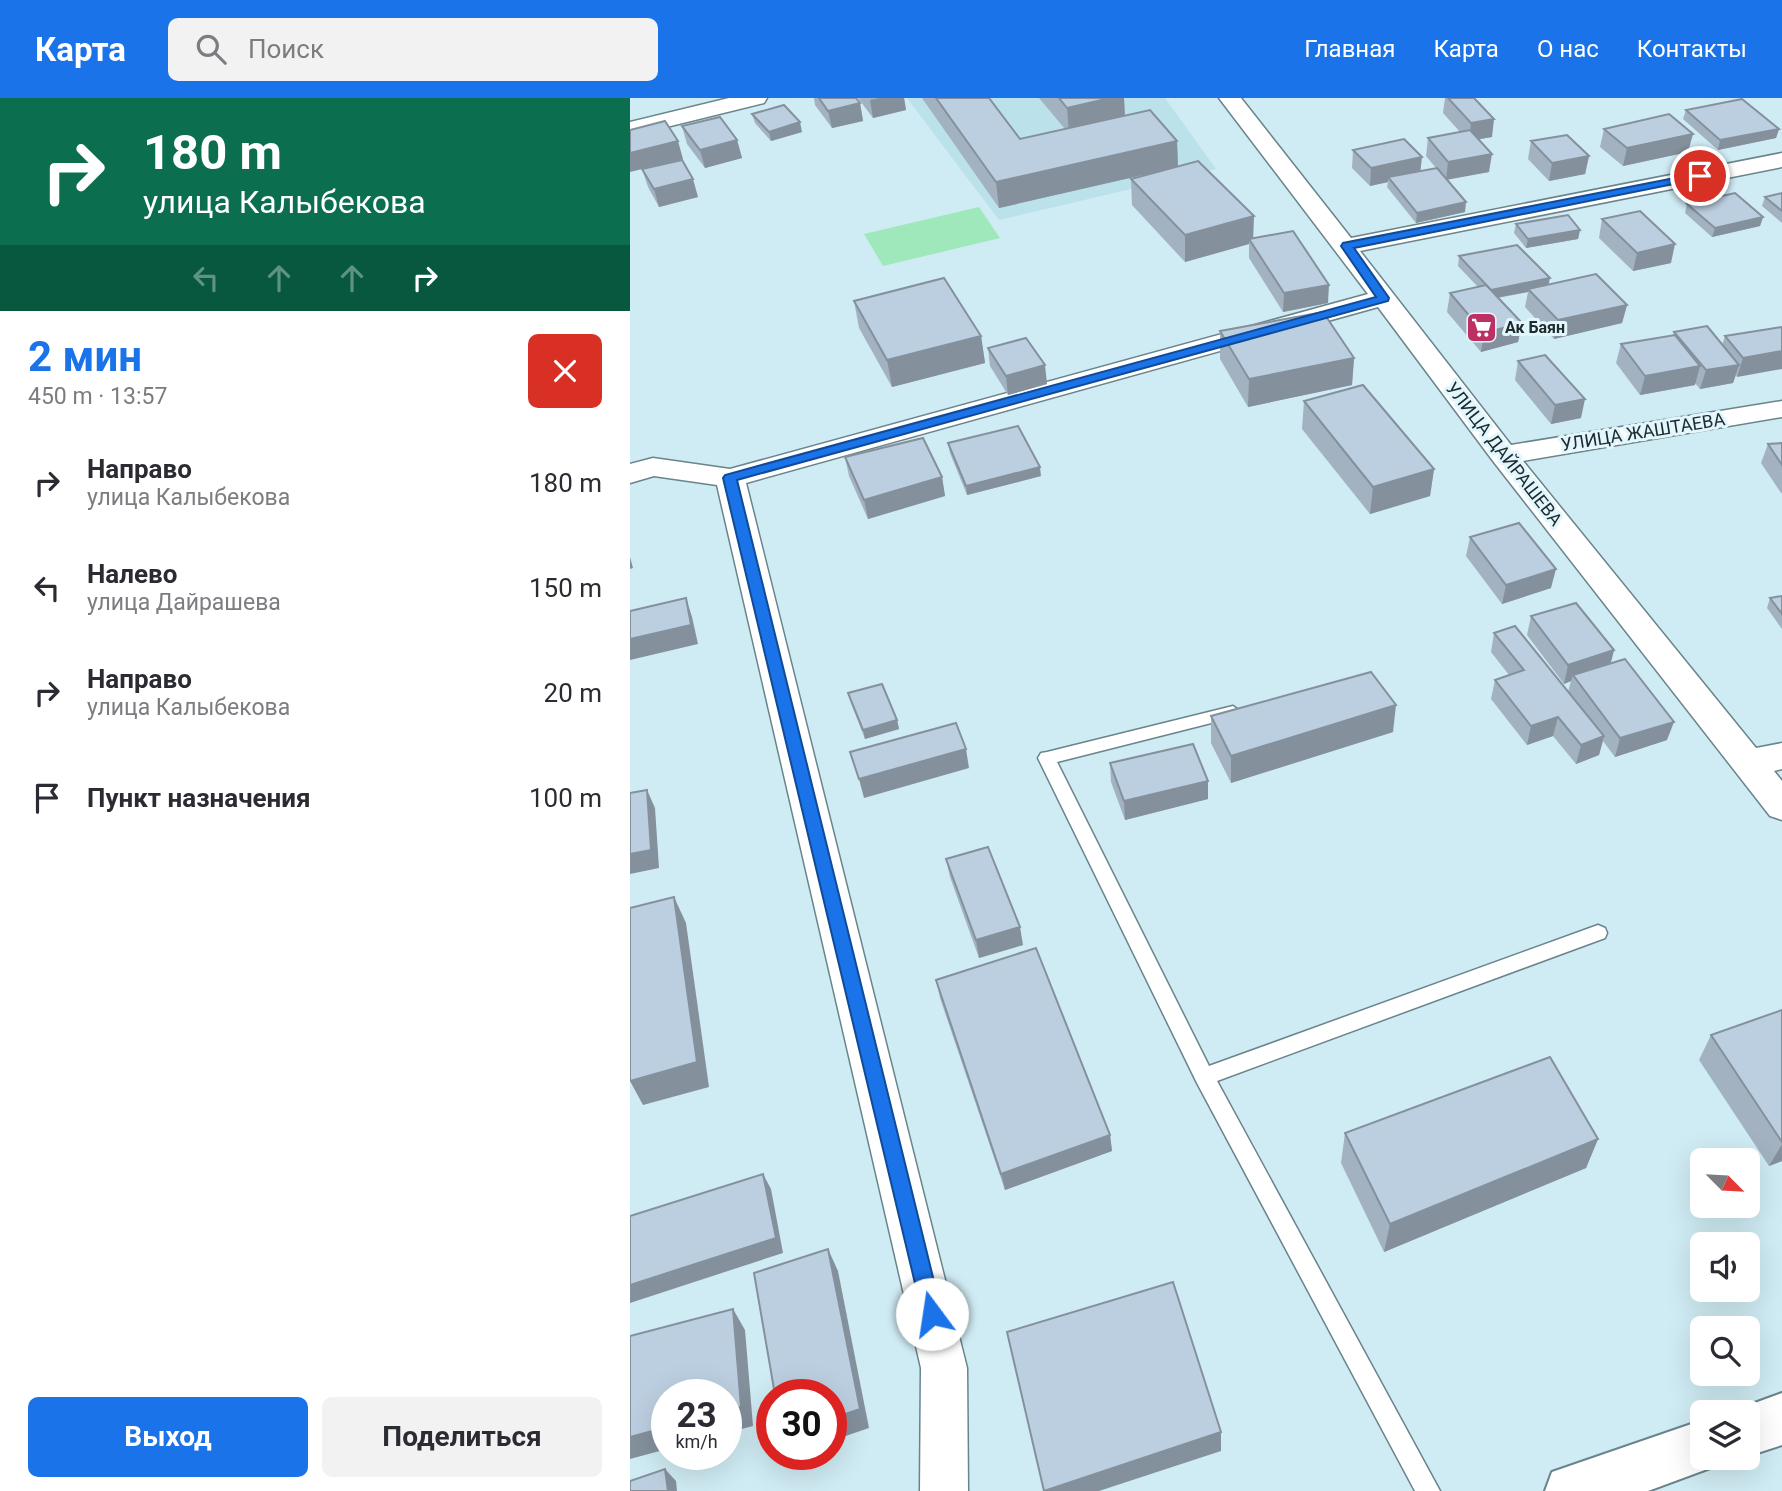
<!DOCTYPE html>
<html lang="ru">
<head>
<meta charset="utf-8">
<style>
  :root { --surface:#fff; --page:#f2f2f3; --text:#2b2b33; --muted:#7c7c81; --accent:#1a73e8 }
  body { margin:0; font-family:Roboto,sans-serif; background:var(--page); color:var(--text); height:100vh; display:flex; flex-direction:column; font-size:26px; white-space:nowrap }
  * { box-sizing:border-box; margin:0 }
  p { font-size:23px; color:var(--muted) }
  .icon { flex:none; width:38px; height:38px; fill:none; stroke:currentColor; stroke-width:2; stroke-linecap:round; stroke-linejoin:round }
  .map { position:relative; flex:1; overflow:hidden }
  .details { display:flex; flex-direction:column; background:var(--surface); width:630px }
  .details>* { flex:none }
  .top-card { background:#0b6e4f; color:#fff; overflow:hidden }
  .needle { width:46px; rotate:114deg }
  .controls { position:absolute; left:1060px; top:1050px; display:grid; gap:14px }
  .controls a { display:grid; place-items:center; width:70px; height:70px; border-radius:10px; background:var(--surface); box-shadow:0 7px 28px #0002; font-size:35px }
  .speed { position:absolute; left:21px; top:1281px; display:flex; gap:14px; font-size:35px; font-weight:700; text-align:center }
  .speed>* { display:grid; place-content:center; width:91px; height:91px; border-radius:50%; background:var(--surface); box-shadow:0 7px 28px #0002; line-height:1 }
  .speed small { font-size:18px; font-weight:400 }
  .speed .limit { border:10px solid #d22; background:#fff; color:#111 }
  .pin { position:absolute; display:grid; place-items:center; width:60px; height:60px; color:#fff; margin:-30px; border:4px solid #fff; border-radius:50%; box-shadow:0 2px 7px #0007 }
  .me { position:absolute; width:77px; margin:-38px; rotate:346deg; stroke-linejoin:round; filter:drop-shadow(0 0 5px #0008) }
  .turn { display:flex; align-items:center; gap:24px; height:147px; padding:0 28px; font-size:32px }
  .turn .icon { width:91px; height:91px; stroke-width:2.5 }
  .turn b { display:block; font-size:49px; line-height:60px }
  .lanes { display:flex; align-items:center; height:66px; padding:0 28px; background:#0003; justify-content:center; gap:35px; direction:ltr }
  .lanes .off { opacity:.35 }
  .round { display:grid; place-items:center; flex:none; width:74px; height:74px; border-radius:10px; background:var(--page) }
  .head { display:flex; align-items:center; justify-content:space-between; height:119px; padding:0 28px }
  h1 { font-size:42px; font-weight:700; line-height:52px; color:var(--accent) }
  .primary-button { display:flex; gap:14px; margin-top:auto; padding:14px 28px }
  .primary-button a { flex:1; height:80px; border-radius:10px; background:var(--accent); color:#fff; font-size:28px; font-weight:700; line-height:80px; text-align:center }
  .primary-button a+a { background:var(--page); color:var(--text) }
  ul { padding:0; list-style:none }
  li { display:flex; align-items:center; gap:21px; height:105px; padding:0 28px }
  li div { flex:1 }
  li b { display:block; font-size:26px }
  li em { font-style:normal }
  header { display:flex; align-items:center; gap:42px; box-sizing:border-box; height:98px; padding:0 35px; background:var(--accent); color:#fff }
  header strong { font-size:33px }
  nav { display:flex; gap:38px; margin-inline-start:auto; font-size:24px }
  .search { width:490px; height:63px; background:var(--page); display:flex; align-items:center; gap:18px; box-sizing:border-box; padding:0 24px; border-radius:10px; color:var(--muted); font-size:26px }
  main { display:flex; flex:1; min-height:0 }
  .map>svg:first-child { display:block }
</style>
</head>
<body>
<header>
<strong>Карта</strong>
<div class="search"><svg class="icon" aria-label="search" viewBox="0 0 24 24"><circle cx="10" cy="10" r="6"/><path d="M15 15l6 6"/></svg>Поиск</div>
<nav><a>Главная</a><a>Карта</a><a>О нас</a><a>Контакты</a></nav>
</header>
<main>
<section class="details">
<div class="top-card">
<div class="turn"><svg class="icon" aria-label="right" viewBox="0 0 24 24"><path d="M7 20v-9h11M14 6l5 5-5 5"/></svg><div><b>180 m</b>улица Калыбекова</div></div>
<div class="lanes"><svg class="icon off" aria-label="left" viewBox="0 0 24 24"><path d="M17 20v-9H6M10 6l-5 5 5 5"/></svg><svg class="icon off" aria-label="ahead" viewBox="0 0 24 24"><path d="M12 20V5M6 11l6-6 6 6"/></svg><svg class="icon off" aria-label="ahead" viewBox="0 0 24 24"><path d="M12 20V5M6 11l6-6 6 6"/></svg><svg class="icon" aria-label="right" viewBox="0 0 24 24"><path d="M7 20v-9h11M14 6l5 5-5 5"/></svg></div>
</div>
<div class="head"><div><h1>2 мин</h1><p>450 m · 13:57</p></div><a class="round" style="background:#d93025;color:#fff"><svg class="icon" aria-label="close" viewBox="0 0 24 24"><path d="M6 6l12 12M18 6L6 18"/></svg></a></div>
<ul>
<li><svg class="icon" aria-label="right" viewBox="0 0 24 24"><path d="M7 20v-9h11M14 6l5 5-5 5"/></svg><div><b>Направо</b><p>улица Калыбекова</p></div><em>180 m</em></li>
<li><svg class="icon" aria-label="left" viewBox="0 0 24 24"><path d="M17 20v-9H6M10 6l-5 5 5 5"/></svg><div><b>Налево</b><p>улица Дайрашева</p></div><em>150 m</em></li>
<li><svg class="icon" aria-label="right" viewBox="0 0 24 24"><path d="M7 20v-9h11M14 6l5 5-5 5"/></svg><div><b>Направо</b><p>улица Калыбекова</p></div><em>20 m</em></li>
<li><svg class="icon" aria-label="arrive" viewBox="0 0 24 24"><path d="M6 21V4h12l-3 4 3 4H6"/></svg><div><b>Пункт назначения</b></div><em>100 m</em></li>
</ul>
<div class="primary-button"><a>Выход</a><a>Поделиться</a></div>
</section>
<div class="map">
<svg width="1152" height="1393" viewBox="0 0 1152 1393">
  <rect width="100%" height="100%" fill="#cfebf3"/>
  <polygon fill="#bbe1eb" points="277,0 535,0 586,71 369,122"/>
  <polygon fill="#9fe8bb" points="349,109 370,140 253,168 234,136"/>
  <g fill="none" stroke-linecap="round" stroke-linejoin="round">
    <defs>
      <polygon id="lane" points="603,608 611,614 609,618 427,664 579,968 968,827 975,830 977,835 975,840 587,983 810,1393 785,1393 567,985 408,660 411,655 417,654"/>
      <g id="street">
        <polygon points="99,0 137,0 134,5 0,38 0,24"/>
        <polygon points="589,0 611,0 721,140 1152,55 1152,69 730,153 881,347 1152,303 1152,319 893,363 1126,650 1152,645 1152,671 1144,673 1152,683 1152,722 1140,718 863,363 748,209 116,385 337,1270 338,1393 290,1393 291,1270 87,387 24,378 0,385 0,366 23,360 100,371 738,196"/>
      </g>
      <g id="secondary">
        <polygon points="1152,1295 1152,1347 1118,1358 1118,1314 1100,1314"/>
        <polygon points="1073,1322 1073,1360 1094,1360 1091,1366 1018,1393 915,1393 922,1374"/>
      </g>
    </defs>
    <use href="#lane" stroke="#6a848b" stroke-width="3"/>
    <use href="#street" stroke="#6a848b" stroke-width="3"/>
    <use href="#secondary" stroke="#6a848b" stroke-width="4"/>
    <use href="#lane" fill="#fff" fill-rule="evenodd"/>
    <use href="#street" fill="#fff" fill-rule="evenodd"/>
    <use href="#secondary" fill="#fff" fill-rule="evenodd"/>
  </g>
  <g fill="#a2b2c1">
    <polygon points="184,0 226,0 230,5 233,23 202,30 185,7"/>
    <polygon points="228,0 274,0 276,12 243,20"/>
    <polygon points="292,0 359,0 390,41 435,31 409,0 494,0 495,18 547,43 548,69 623,140 698,205 653,214 619,160 619,146 555,164 502,107 501,81 543,70 369,110"/>
    <polygon points="815,0 844,0 862,39 849,41 859,74 817,81 835,114 786,125 757,89 758,84 740,88 722,70 723,52 791,73 806,70 796,58 798,40 830,34 813,15"/>
    <polygon points="1056,12 1149,31 1146,40 1088,52 1053,21"/>
    <polygon points="122,16 172,34 141,43 125,25"/>
    <polygon points="52,28 107,42 112,60 75,70 57,46"/>
    <polygon points="974,31 1058,54 993,68 970,49"/>
    <polygon points="901,43 959,58 955,76 919,83 898,61"/>
    <polygon points="12,71 68,99 29,109 18,89"/>
    <polygon points="1152,95 1152,125 1132,108 1135,99"/>
    <polygon points="1057,106 1133,119 1130,128 1082,139 1055,115"/>
    <polygon points="972,121 1041,165 1003,173 969,140"/>
    <polygon points="886,126 950,132 948,141 896,150 884,135"/>
    <polygon points="829,158 919,186 997,207 992,225 924,241 895,209 898,194 868,200 892,225 888,244 851,254 817,214 820,195 848,189 828,168"/>
    <polygon points="224,203 351,238 355,265 262,289 229,230"/>
    <polygon points="1152,229 1107,279 1106,277 1103,285 1070,291 1065,285 1065,287 1010,297 986,265 991,246 1043,238 1044,234 1092,247 1095,238"/>
    <polygon points="590,233 724,260 722,287 618,309 590,261"/>
    <polygon points="358,250 417,286 378,297 360,268"/>
    <polygon points="888,263 951,320 921,326 885,282"/>
    <polygon points="674,303 804,371 800,398 740,416 672,331"/>
    <polygon points="318,345 411,378 337,397 320,355"/>
    <polygon points="1152,345 1152,395 1151,395 1131,365 1138,346"/>
    <polygon points="215,359 312,379 315,398 238,421 219,378"/>
    <polygon points="840,439 921,490 872,506 836,458"/>
    <polygon points="1152,498 1152,531 1137,510 1140,500"/>
    <polygon points="901,518 984,552 981,565 1037,642 985,659 973,643 969,657 946,666 923,638 897,647 861,601 865,582 879,577 861,554 864,535 938,594 941,583 934,586 897,537"/>
    <polygon points="218,595 267,622 269,631 235,641 221,605"/>
    <polygon points="581,618 763,634 601,685 581,645"/>
    <polygon points="480,665 578,701 495,722 481,684"/>
    <polygon points="316,761 393,847 349,860 320,779"/>
    <polygon points="306,882 480,1037 482,1053 375,1092 310,900"/>
    <polygon points="1152,912 1152,1063 1139,1068 1069,962 1081,937"/>
    <polygon points="715,1035 968,1041 956,1070 754,1154 711,1065"/>
  </g>
  <g fill="#84919d">
    <polygon points="250,0 274,0 276,12 243,20 240,2"/>
    <polygon points="480,0 494,0 495,23 439,36 437,10"/>
    <polygon points="230,5 233,23 202,30 198,13"/>
    <polygon points="864,21 862,39 839,43 841,25"/>
    <polygon points="170,24 172,34 141,43 139,34"/>
    <polygon points="1149,31 1146,40 1088,52 1090,42"/>
    <polygon points="1063,36 1058,54 993,68 997,50"/>
    <polygon points="107,42 112,60 75,70 70,52"/>
    <polygon points="48,43 53,61 0,74 0,55"/>
    <polygon points="547,43 548,69 369,110 366,84"/>
    <polygon points="862,56 859,74 816,82 818,64"/>
    <polygon points="959,58 955,76 919,83 922,65"/>
    <polygon points="792,59 790,77 758,79 758,84 740,88 741,70"/>
    <polygon points="63,81 68,99 29,109 24,91"/>
    <polygon points="836,104 835,114 786,125 787,115"/>
    <polygon points="624,118 623,145 619,141 619,146 555,164 555,137"/>
    <polygon points="1133,119 1130,128 1082,139 1085,130"/>
    <polygon points="950,132 948,141 896,150 898,141"/>
    <polygon points="1045,146 1041,165 1003,173 1007,155"/>
    <polygon points="920,180 918,189 898,191 898,194 859,201 860,192"/>
    <polygon points="699,187 698,205 653,214 654,195"/>
    <polygon points="997,207 992,225 924,241 928,222"/>
    <polygon points="892,225 888,244 851,254 854,235"/>
    <polygon points="351,238 355,265 262,289 257,262"/>
    <polygon points="1152,253 1152,271 1107,279 1113,260"/>
    <polygon points="724,260 722,287 618,309 619,281"/>
    <polygon points="415,267 417,286 378,297 376,278"/>
    <polygon points="1109,267 1103,285 1070,291 1076,272"/>
    <polygon points="1070,268 1065,287 1010,297 1015,278"/>
    <polygon points="955,301 951,320 921,326 925,307"/>
    <polygon points="410,369 411,378 337,397 336,388"/>
    <polygon points="804,371 800,398 740,416 743,389"/>
    <polygon points="312,379 315,398 238,421 234,402"/>
    <polygon points="0,459 3,470 0,471"/>
    <polygon points="926,471 921,490 872,506 876,487"/>
    <polygon points="56,500 62,519 68,546 0,562 0,541"/>
    <polygon points="984,552 979,571 943,577 941,583 934,586 938,567"/>
    <polygon points="766,607 763,634 601,685 601,658"/>
    <polygon points="928,619 923,638 897,647 901,628"/>
    <polygon points="267,622 269,631 235,641 233,632"/>
    <polygon points="1044,624 1037,642 985,659 990,640"/>
    <polygon points="974,638 969,657 946,666 951,647"/>
    <polygon points="336,651 339,670 234,700 229,681"/>
    <polygon points="578,683 578,701 495,722 494,703"/>
    <polygon points="17,692 25,710 29,770 0,776 0,756"/>
    <polygon points="44,799 56,825 79,989 13,1007 0,983"/>
    <polygon points="390,829 393,847 349,860 346,842"/>
    <polygon points="480,1037 482,1053 375,1092 371,1076"/>
    <polygon points="968,1041 956,1070 754,1154 760,1126"/>
    <polygon points="1152,1046 1152,1063 1139,1068"/>
    <polygon points="133,1076 141,1091 153,1155 0,1205 0,1187"/>
    <polygon points="198,1151 208,1173 239,1330 201,1343"/>
    <polygon points="103,1211 115,1232 123,1328 96,1335 96,1313"/>
    <polygon points="37,1329 37,1351 0,1361 0,1339"/>
    <polygon points="591,1334 591,1353 469,1393 414,1393"/>
    <polygon points="35,1371 46,1383 47,1393 38,1393"/>
  </g>
  <g fill="#bccfe0" stroke="#84919d" stroke-width="2">
    <polygon points="189,0 226,0 230,5 198,13"/>
    <polygon points="306,0 359,0 390,41 520,12 547,43 366,84"/>
    <polygon points="429,0 480,0 437,10"/>
    <polygon points="818,0 844,0 864,21 841,25"/>
    <polygon points="1112,1 1149,31 1090,42 1056,12"/>
    <polygon points="154,7 170,24 139,34 122,16"/>
    <polygon points="1039,16 1063,36 997,50 974,31"/>
    <polygon points="90,19 107,42 70,52 52,28"/>
    <polygon points="35,23 48,43 0,55 0,32"/>
    <polygon points="840,32 862,56 818,64 798,40"/>
    <polygon points="937,37 959,58 922,65 901,43"/>
    <polygon points="774,41 792,59 741,70 723,52"/>
    <polygon points="52,62 63,81 24,91 12,71"/>
    <polygon points="568,63 624,118 555,137 501,81"/>
    <polygon points="807,70 836,104 787,115 758,79"/>
    <polygon points="1105,95 1133,119 1085,130 1057,106"/>
    <polygon points="1152,95 1152,113 1135,99"/>
    <polygon points="1010,113 1045,146 1007,155 972,121"/>
    <polygon points="938,117 950,132 898,141 886,126"/>
    <polygon points="663,133 699,187 654,195 619,141"/>
    <polygon points="887,147 920,180 861,192 829,158"/>
    <polygon points="966,176 997,207 928,222 898,191"/>
    <polygon points="314,180 351,238 257,262 224,203"/>
    <polygon points="856,187 892,225 854,235 820,195"/>
    <polygon points="693,214 724,260 619,281 590,233"/>
    <polygon points="1077,228 1109,267 1076,272 1044,234"/>
    <polygon points="1152,229 1152,253 1113,260 1095,238"/>
    <polygon points="1045,237 1070,268 1015,278 991,246"/>
    <polygon points="396,240 415,267 376,278 358,250"/>
    <polygon points="915,257 955,301 925,307 888,263"/>
    <polygon points="733,287 804,371 743,389 674,303"/>
    <polygon points="388,328 410,369 336,388 318,345"/>
    <polygon points="293,340 312,379 234,402 215,359"/>
    <polygon points="1152,345 1152,367 1138,346"/>
    <polygon points="889,425 926,471 876,487 840,439"/>
    <polygon points="1152,498 1152,516 1140,500"/>
    <polygon points="56,500 61,527 0,541 0,513"/>
    <polygon points="946,505 984,552 938,567 901,518"/>
    <polygon points="885,528 974,638 951,647 928,619 901,628 865,582 894,572 864,535"/>
    <polygon points="995,561 1044,624 990,640 943,577"/>
    <polygon points="741,574 766,607 601,658 581,618"/>
    <polygon points="252,586 267,622 233,632 218,595"/>
    <polygon points="326,625 336,651 229,681 220,654"/>
    <polygon points="563,646 578,683 494,703 480,665"/>
    <polygon points="17,692 21,752 0,756 0,695"/>
    <polygon points="358,749 390,829 346,842 316,761"/>
    <polygon points="44,799 67,964 0,983 0,810"/>
    <polygon points="406,850 480,1037 371,1076 306,882"/>
    <polygon points="1152,912 1152,1044 1081,937"/>
    <polygon points="920,959 968,1041 760,1126 715,1035"/>
    <polygon points="133,1076 146,1140 0,1187 0,1118"/>
    <polygon points="198,1151 230,1311 201,1321 201,1297 145,1297 124,1175"/>
    <polygon points="543,1184 591,1334 414,1393 377,1234"/>
    <polygon points="103,1211 111,1309 96,1313 96,1297 37,1297 37,1329 0,1339 0,1238"/>
    <polygon points="35,1371 38,1393 0,1393 0,1383"/>
  </g>
  <polygon fill="#1a73e8" stroke="#114b97" stroke-width="2" points="1070,75 1074,76 1074,80 724,150 759,200 758,203 107,382 312,1216 309,1223 302,1226 294,1223 93,380 95,377 746,199 711,148 713,145"/>
  <defs>
    <symbol id="supermarket-square" viewBox="-11 -11 22 22"><rect x="-9" y="-9" width="18" height="18" rx="4" fill="#bd3063" stroke="#e1f7fd"/><path d="M-6-5.5h2.5l.6 2H6L4.5 2H-2.5L-4.4-4H-6ZM-1.5 3.2a1.3 1.3 0 1 0 .1 0ZM3 3.2a1.3 1.3 0 1 0 .1 0Z" fill="#fff"/></symbol>
  </defs>
  <g fill-rule="evenodd">
    <use href="#supermarket-square" x="834" y="212" width="35" height="35"/>
  </g>
  <g text-anchor="middle" stroke-width="6" stroke-linejoin="round" paint-order="stroke">
    <g font-size="16" font-weight="bold" fill="#202b2e" stroke="#e1f7fd" text-anchor="start">
      <text x="875" y="235">Ак Баян</text>
    </g>
    <g font-size="18" fill="#202b2e" stroke="#e1f7fd">
      <text transform="translate(1013 334) rotate(-9)" y="6">УЛИЦА ЖАШТАЕВА</text>
      <text transform="translate(874 356) rotate(52)" y="6">УЛИЦА ДАЙРАШЕВА</text>
    </g>
  </g>
</svg>
<div class="controls">
<a><svg class="needle" viewBox="-14 -14 28 28"><path d="M0-13l5 13h-10z" fill="#e53935"/><path d="M0 13l5-13h-10z" fill="#7c7c81"/></svg></a>
<a><svg class="icon" aria-label="sound" viewBox="0 0 24 24"><path d="M4 9h4l5-4v14l-5-4H4zM17 9q2 3 0 6"/></svg></a>
<a><svg class="icon" aria-label="search" viewBox="0 0 24 24"><circle cx="10" cy="10" r="6"/><path d="M15 15l6 6"/></svg></a>
<a><svg class="icon" aria-label="layers" viewBox="0 0 24 24"><path d="M12 4l9 5-9 5-9-5zM3 14l9 5 9-5"/></svg></a>
</div>
<div class="speed"><div>23<small>km/h</small></div><div class="limit">30</div></div>
<div class="pin" style="left:1070px;top:78px;background:#d93025"><svg class="icon" aria-label="arrive" viewBox="0 0 24 24"><path d="M6 21V4h12l-3 4 3 4H6"/></svg></div>
<svg class="me" style="left:302px;top:1216px" viewBox="-20 -20 40 40"><circle r="19" fill="#fff"/><path d="M0-13L10 11 0 6-10 11z" fill="#1a73e8"/></svg>
</div>
</main>
</body>
</html>
